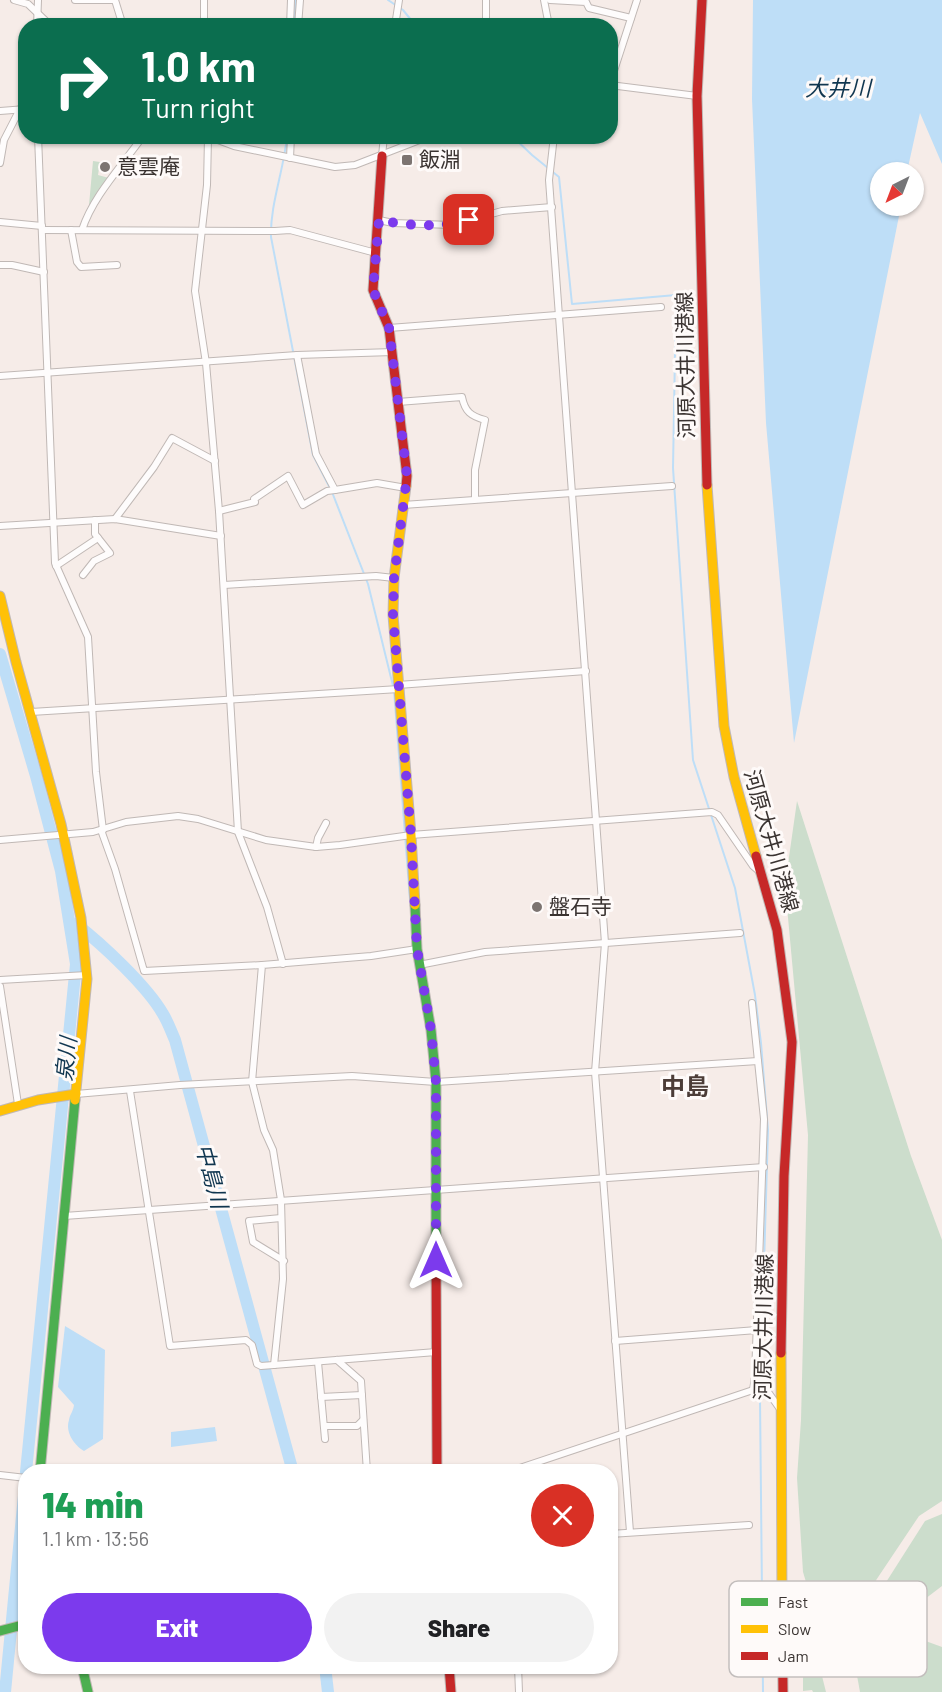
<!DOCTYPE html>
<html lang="en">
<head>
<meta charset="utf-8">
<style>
  :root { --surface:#fff; --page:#f2f2f2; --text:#202124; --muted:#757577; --accent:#7c3aed }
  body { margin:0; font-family:Barlow,"Noto Sans JP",sans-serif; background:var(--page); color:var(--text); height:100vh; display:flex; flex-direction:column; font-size:22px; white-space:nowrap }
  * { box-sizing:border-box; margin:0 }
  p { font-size:20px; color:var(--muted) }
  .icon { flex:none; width:33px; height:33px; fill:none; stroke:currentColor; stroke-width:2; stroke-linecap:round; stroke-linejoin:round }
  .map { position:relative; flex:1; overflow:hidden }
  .side { position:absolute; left:18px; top:1464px; width:600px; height:210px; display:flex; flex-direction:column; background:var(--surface); border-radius:24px; box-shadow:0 2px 4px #0004 }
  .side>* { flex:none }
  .guide { position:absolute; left:18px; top:18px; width:600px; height:126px; border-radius:24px; box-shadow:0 2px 4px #0004; background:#0b6e4f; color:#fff; overflow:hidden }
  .needle { width:39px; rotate:222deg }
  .controls { position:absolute; left:870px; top:162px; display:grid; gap:12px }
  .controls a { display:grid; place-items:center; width:54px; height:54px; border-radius:50%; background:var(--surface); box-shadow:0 2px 4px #0004; font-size:30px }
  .pin { position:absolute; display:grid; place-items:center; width:51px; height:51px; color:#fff; margin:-26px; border-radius:12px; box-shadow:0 3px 9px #0006 }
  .me { position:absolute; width:66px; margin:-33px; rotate:0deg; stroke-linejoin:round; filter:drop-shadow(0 0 4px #0008) }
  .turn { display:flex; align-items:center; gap:21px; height:126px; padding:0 24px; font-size:27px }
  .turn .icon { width:78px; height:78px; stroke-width:2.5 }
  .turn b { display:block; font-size:42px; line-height:51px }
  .round { display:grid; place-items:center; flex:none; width:63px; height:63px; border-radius:32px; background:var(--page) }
  .summary { display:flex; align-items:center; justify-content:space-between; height:102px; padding:0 24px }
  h1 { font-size:36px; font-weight:800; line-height:45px; color:#1e9e55 }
  .primary-button { display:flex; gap:12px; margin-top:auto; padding:12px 24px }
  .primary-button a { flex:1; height:69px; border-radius:36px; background:var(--accent); color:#fff; font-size:24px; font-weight:800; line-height:69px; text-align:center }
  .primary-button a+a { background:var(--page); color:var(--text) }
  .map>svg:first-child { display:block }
</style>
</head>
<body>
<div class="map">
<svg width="942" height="1692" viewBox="0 0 942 1692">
  <rect width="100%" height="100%" fill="#f6ece8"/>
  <g fill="#cdc">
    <polygon points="93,161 100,162 98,175 109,178 89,205"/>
    <polygon points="797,801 911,1156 942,1240 942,1501 919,1516 840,1634 823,1639 803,1572 797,1478 801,1420 808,1135 785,885"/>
    <polygon points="942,1514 942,1586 854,1653 848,1642 925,1521"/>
    <polygon points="901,1632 942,1647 942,1692 860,1692 854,1659"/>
    <polygon points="817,1656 826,1692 813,1692 812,1690 803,1691 803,1660"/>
  </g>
  <g fill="#bedef7">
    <polygon points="753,0 942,0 942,164 920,113 907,172 880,172 880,206 901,206 794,743 766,423 752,99"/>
    <path d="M65 1326 105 1350 103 1439 84 1451C74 1445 65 1432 69 1420 70 1414 73 1412 74 1405L58 1387Z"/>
    <polygon points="215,1427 217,1441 171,1447 171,1432"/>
  </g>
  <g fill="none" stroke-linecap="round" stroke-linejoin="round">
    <g stroke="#bedef7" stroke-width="2">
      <polyline points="388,0 403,10 416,26"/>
      <polyline points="294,26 296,0"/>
      <path d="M287 136C284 170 270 204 271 237L313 455 332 492 368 584 394 690 410 900"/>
      <polyline points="512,136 532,155 559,177 572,304 676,295 673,468 693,760 735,888 755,995 761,1043 768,1130 760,1399 763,1692"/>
    </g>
    <g stroke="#bedef7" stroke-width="12">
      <polyline points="0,654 36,776 61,871 76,964 26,1472"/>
      <path d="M76 924C102 944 147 986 163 1014 168 1022 171 1031 175 1040L293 1472"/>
      <polyline points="325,1666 328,1692"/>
      <polyline points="5,1692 26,1475"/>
    </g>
    <defs>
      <g id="street">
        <polyline points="14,0 28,4 51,26"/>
        <polyline points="75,0 115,0"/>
        <polyline points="115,0 123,26"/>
        <polyline points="486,0 486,26"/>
        <polyline points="544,0 549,26"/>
        <polyline points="550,0 586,2 589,8 631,18"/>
        <polyline points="37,26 38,0"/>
        <polyline points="204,26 204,0"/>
        <polyline points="290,26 291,0"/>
        <polyline points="298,26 300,0"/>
        <polyline points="395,26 399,0"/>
        <polyline points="610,83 637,0"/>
        <polyline points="610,85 697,96"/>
        <polyline points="0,111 26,109"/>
        <polyline points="38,136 55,563 88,637 96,772 103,830"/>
        <polyline points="207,136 234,146 335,167 355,165 430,136"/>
        <polyline points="554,136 549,180 605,943 595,1072 630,1532"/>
        <polyline points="208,137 207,185 195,291 206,363 219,511 238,832 267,907 283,964"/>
        <polyline points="382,156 384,136"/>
        <polyline points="290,158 291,136"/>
        <polyline points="0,163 4,140 20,109"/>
        <polyline points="379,220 393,223 452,225 502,211 552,207"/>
        <polyline points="0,222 42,226"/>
        <polyline points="42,230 275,231 290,230 376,253"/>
        <polyline points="71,230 77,262 81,267 117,265"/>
        <path d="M82 230C93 196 122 166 143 136"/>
        <polyline points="0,265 12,265 44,272"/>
        <polyline points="389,328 661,307"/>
        <polyline points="297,355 316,454 335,490 377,483 406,488"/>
        <polyline points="0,376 297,355 393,352"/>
        <path d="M398 402 462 397C465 412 471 416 485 420L475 470V499"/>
        <polyline points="403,505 672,486"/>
        <polyline points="219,511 255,502 254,499 288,476 303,505 327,491 335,490"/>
        <polyline points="115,519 154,467 172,438 215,461"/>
        <polyline points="0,526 115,519 221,536"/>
        <polyline points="56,566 98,538"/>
        <polyline points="83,575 94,561 110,553 95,534 95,520"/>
        <polyline points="224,585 376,576 394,578"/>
        <polyline points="398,685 586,671"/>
        <polyline points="31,712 399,689"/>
        <polyline points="101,830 115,869 144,971 262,965"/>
        <polyline points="0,840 93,832 126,822 178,816 198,819 266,840 316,847 340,845 411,835 712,812 718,815 753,866 760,872"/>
        <polyline points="316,847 318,838 326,823"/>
        <polyline points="419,965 485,952 740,933"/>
        <polyline points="0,980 87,975"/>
        <polyline points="0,986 18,1104"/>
        <polyline points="752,1003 764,1119 755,1377 753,1390"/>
        <polyline points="130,1091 170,1346 246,1340 252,1345 257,1364 261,1366 436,1352"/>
        <polyline points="76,1094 180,1085 352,1076 436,1082 758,1061"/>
        <polyline points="64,1216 764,1167"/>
        <polyline points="281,1218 249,1221 253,1242 284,1261"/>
        <polyline points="615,1341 757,1330"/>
        <polyline points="337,1360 361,1381 367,1472"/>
        <polyline points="318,1362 325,1439"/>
        <polyline points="274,1365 283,1279 281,1200 273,1150 264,1130 252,1082 262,965 371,956 417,949"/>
        <polyline points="321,1397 362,1395"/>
        <polyline points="324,1426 357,1426 363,1420"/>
        <polyline points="508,1472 753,1390 766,1389 780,1409"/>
        <polyline points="0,1475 26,1478"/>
        <polyline points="610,1534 749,1525"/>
        <polyline points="518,1666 519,1692"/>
      </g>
      <g id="fast">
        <polyline points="415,905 417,949 431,1030 436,1082 436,1252"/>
        <polyline points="40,1472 75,1100"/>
        <polyline points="0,1631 26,1624"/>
        <polyline points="82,1666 88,1692"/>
      </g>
      <g id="slow">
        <polyline points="707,485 724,726 734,777 756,856"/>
        <polyline points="406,486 394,578 393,615 411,835 415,905"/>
        <polyline points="0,596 16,662 61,824 81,918 87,979 75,1100"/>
        <polyline points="0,1111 38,1100 76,1094"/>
        <polyline points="781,1353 782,1605"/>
      </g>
      <g id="jam">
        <polyline points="702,0 697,96 707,485"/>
        <polyline points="382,156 373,290 389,328 407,476 406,486"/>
        <polyline points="756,856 777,930 792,1042 784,1176 781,1353"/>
        <polyline points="436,1252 437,1472"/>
        <polyline points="782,1605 783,1692"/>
        <polyline points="449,1666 451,1692"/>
      </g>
    </defs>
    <use href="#street" stroke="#c0b8b5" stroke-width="8"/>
    <use href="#fast" stroke="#c0b8b5" stroke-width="11"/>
    <use href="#slow" stroke="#c0b8b5" stroke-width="11"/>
    <use href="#jam" stroke="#c0b8b5" stroke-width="11"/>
    <use href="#street" stroke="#fefcfc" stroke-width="6"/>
    <use href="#fast" stroke="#4caf50" stroke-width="9"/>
    <use href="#slow" stroke="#ffc107" stroke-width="9"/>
    <use href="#jam" stroke="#c62828" stroke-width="9"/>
  </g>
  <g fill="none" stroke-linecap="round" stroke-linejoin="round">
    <path stroke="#7c3aed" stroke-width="10" stroke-dasharray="0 18" d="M436 1260V1082L431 1030 417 949 411 835 393 615 394 578 407 476 389 328 373 290 379 220C408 226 440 228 469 220"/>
  </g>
  <g fill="#7c7471" stroke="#fefaf9" stroke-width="2">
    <rect x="401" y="154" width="12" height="12" rx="3"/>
    <circle cx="105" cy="167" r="6"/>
    <circle cx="537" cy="907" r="6"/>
  </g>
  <g text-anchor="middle" stroke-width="6" stroke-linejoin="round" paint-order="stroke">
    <g font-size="21" fill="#3a3331" stroke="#fefaf9" text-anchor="start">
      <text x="419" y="167">飯淵</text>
      <text x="117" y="174">意雲庵</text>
      <text x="549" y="914">盤石寺</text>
    </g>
    <g font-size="21" fill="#3a3331" stroke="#fefaf9">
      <text transform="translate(686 365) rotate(-91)" y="7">河原大井川港線</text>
      <text transform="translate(771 841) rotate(74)" y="7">河原大井川港線</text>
      <text transform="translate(764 1327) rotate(-89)" y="7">河原大井川港線</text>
    </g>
    <g font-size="22" font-style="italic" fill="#103650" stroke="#fefaf9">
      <text x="838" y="96">大井川</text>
      <text transform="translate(66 1059) rotate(-84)" y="8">泉川</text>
      <text transform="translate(212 1176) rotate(75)" y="8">中島川</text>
    </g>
    <g font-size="24" font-weight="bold" fill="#4c3d38" stroke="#fefaf9">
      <text x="685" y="1095">中島</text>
    </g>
  </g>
  <rect x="729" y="1581" width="198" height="96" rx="9" fill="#fefaf9" stroke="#c3bebd" stroke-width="1.5"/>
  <rect x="741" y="1598" width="27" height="8" fill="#4caf50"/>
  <rect x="741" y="1625" width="27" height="8" fill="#ffc107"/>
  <rect x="741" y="1652" width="27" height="8" fill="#c62828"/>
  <g font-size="16" fill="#3a3331">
    <text x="778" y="1608">Fast</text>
    <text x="778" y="1635">Slow</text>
    <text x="778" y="1662">Jam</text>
  </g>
</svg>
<div class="controls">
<a><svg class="needle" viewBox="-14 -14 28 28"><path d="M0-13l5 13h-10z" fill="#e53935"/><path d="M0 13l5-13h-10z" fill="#757577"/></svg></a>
</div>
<div class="pin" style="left:469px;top:220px;background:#d93025"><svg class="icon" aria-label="arrive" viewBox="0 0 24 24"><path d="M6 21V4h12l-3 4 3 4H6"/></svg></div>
<svg class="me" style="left:436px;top:1260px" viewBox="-20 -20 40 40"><path d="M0-17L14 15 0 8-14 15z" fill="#7c3aed" stroke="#fff" stroke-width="4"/></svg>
<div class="guide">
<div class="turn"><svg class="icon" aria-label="right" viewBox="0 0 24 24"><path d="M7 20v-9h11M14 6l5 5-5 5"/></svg><div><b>1.0 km</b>Turn right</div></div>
</div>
<section class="side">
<div class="summary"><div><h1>14 min</h1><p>1.1 km · 13:56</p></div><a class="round" style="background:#d93025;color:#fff"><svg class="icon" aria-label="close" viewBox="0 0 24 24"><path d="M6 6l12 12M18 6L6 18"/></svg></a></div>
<div class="primary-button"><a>Exit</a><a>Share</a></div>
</section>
</div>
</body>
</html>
